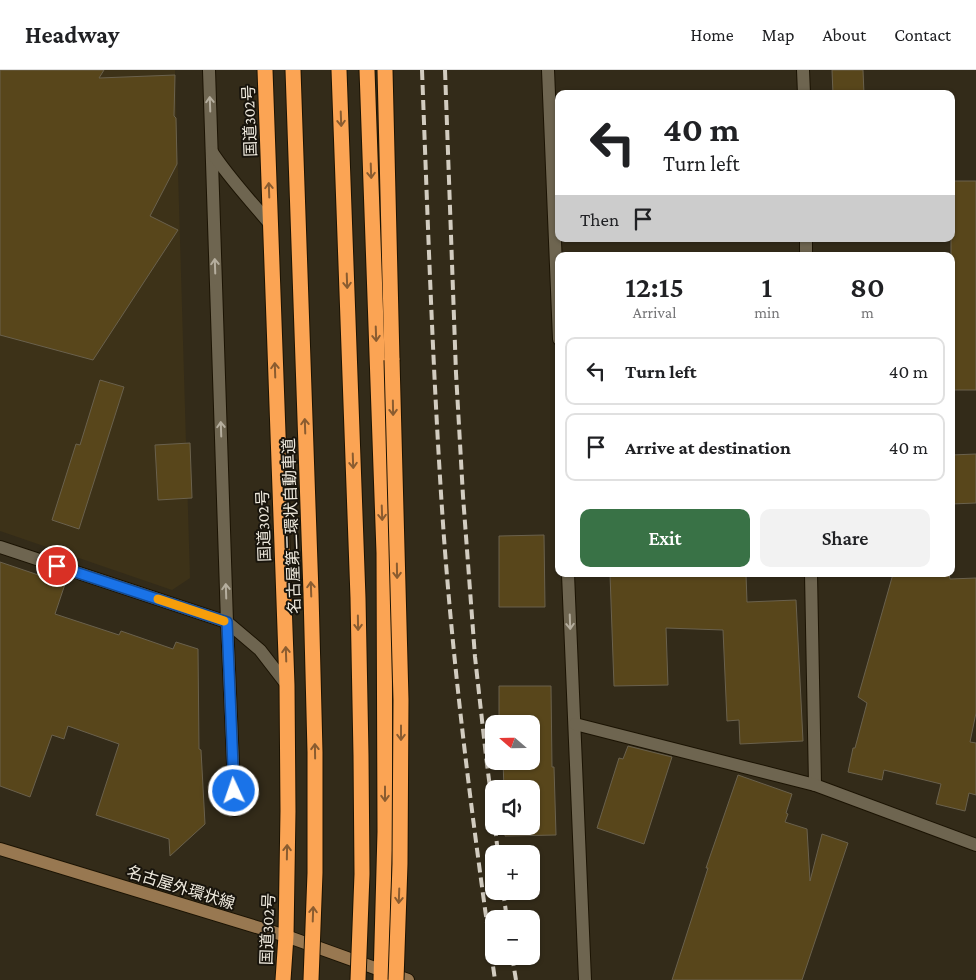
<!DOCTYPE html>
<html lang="en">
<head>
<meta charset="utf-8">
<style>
  :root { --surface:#fff; --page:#f2f2f2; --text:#202124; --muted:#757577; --line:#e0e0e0; --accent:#397246 }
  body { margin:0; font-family:"Crimson Pro","Noto Sans JP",serif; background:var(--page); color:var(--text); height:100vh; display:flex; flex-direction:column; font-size:19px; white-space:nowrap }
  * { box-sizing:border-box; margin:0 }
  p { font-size:16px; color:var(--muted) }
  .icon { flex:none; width:28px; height:28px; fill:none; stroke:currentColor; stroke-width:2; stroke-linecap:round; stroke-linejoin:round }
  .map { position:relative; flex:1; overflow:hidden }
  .side { position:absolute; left:555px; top:182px; width:400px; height:325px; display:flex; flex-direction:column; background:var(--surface); border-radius:10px; box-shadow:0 1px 4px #0004 }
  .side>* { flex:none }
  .top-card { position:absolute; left:555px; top:20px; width:400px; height:152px; border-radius:10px; box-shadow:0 1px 4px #0004; background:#fff; color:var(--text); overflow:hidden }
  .needle { width:32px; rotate:290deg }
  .controls { position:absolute; left:485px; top:645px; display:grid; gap:10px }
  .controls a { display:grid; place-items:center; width:55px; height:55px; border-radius:10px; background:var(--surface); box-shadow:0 1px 4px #0004; font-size:25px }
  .pin { position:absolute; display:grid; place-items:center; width:42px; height:42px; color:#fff; margin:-21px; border:2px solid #fff; border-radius:50%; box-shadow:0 1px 5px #0007 }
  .me { position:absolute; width:55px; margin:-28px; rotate:357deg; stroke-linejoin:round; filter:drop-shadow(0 0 4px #0008) }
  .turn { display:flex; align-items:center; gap:18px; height:105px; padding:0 25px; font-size:22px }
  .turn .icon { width:65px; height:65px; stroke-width:2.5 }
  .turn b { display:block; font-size:35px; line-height:42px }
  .then { display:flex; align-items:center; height:48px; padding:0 25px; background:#0003; gap:10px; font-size:19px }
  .eta { display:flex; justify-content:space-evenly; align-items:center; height:85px; text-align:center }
  .eta b { font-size:30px; font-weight:600; line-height:35px }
  .cta { display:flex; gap:10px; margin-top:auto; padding:10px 25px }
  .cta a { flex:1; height:58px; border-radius:10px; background:var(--accent); color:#fff; font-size:20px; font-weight:600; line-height:58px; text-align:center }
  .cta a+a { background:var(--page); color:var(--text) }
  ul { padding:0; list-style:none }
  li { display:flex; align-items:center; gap:15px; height:68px; margin:0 10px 8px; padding:0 15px; border:2px solid var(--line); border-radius:10px }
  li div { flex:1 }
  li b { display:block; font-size:19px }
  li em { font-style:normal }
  header { display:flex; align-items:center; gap:30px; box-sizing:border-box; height:70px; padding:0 25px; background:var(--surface); border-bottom:1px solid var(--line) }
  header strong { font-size:24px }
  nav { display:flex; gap:28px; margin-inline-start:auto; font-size:18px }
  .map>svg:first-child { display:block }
</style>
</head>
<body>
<header>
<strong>Headway</strong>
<nav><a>Home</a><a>Map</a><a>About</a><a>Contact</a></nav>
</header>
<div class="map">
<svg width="976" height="910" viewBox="0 0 976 910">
  <rect width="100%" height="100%" fill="#332b19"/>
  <polygon fill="#3d3218" points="0,0 175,0 190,508 172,520 0,461"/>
  <g fill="#58461b" stroke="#6a614d">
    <polygon points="0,0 104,0 99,8 175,5 174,46 176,48 177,94 150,146 178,160 93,290 0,265"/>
    <polygon points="832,0 863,0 864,24 833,24"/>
    <rect x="951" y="111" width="25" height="209"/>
    <polygon points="100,310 124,317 79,459 52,450 76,374 80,375"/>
    <polygon points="190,373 192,428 158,430 155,375"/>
    <polygon points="976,384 976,433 951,434 951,385"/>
    <polygon points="544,465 545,537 499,537 499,466"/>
    <polygon points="0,492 65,514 55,544 119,565 121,561 173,579 176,572 198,579 199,679 201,680 205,754 170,786 169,769 96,745 119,674 68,656 64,669 52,665 30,727 0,716"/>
    <polygon points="610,504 746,504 747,532 796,530 803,671 740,674 739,650 727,651 723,560 666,558 668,615 614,616"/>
    <polygon points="893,504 949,504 950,509 976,508 976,643 970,672 976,673 976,725 969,723 965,741 936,734 941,714 884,700 882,710 848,702 853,678 855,678 867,633 858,627"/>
    <polygon points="499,616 551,616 552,697 554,697 556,765 505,766 505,756 531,756 531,719 504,719 503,691 531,691 531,654 499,654"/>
    <polygon points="628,676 672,687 644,774 597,758 619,688 623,689"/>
    <polygon points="738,705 792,724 786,743 788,744 785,752 807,759 810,811 822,764 848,773 802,910 672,910 708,798 706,798"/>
  </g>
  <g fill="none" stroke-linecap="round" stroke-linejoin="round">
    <defs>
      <g id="street">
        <polyline points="209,0 227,552 260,580 287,615"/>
        <polyline points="548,0 559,269"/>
        <polyline points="803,0 804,24"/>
        <path d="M212 82C229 108 250 130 270 154"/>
        <polyline points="806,169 806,186"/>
        <polyline points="0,477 227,552 235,740"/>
        <polyline points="568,504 585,910"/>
        <polyline points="811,504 815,715"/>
        <polyline points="575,654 815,715 976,775"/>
      </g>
      <polyline id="secondary" points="0,779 286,866 408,910"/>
      <g id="highway">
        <polyline points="265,0 287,615 288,741 286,866 283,910"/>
        <polyline points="367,0 384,483 385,762 381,910"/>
        <polyline points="385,0 392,290"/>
      </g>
    </defs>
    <use href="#street" stroke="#1b1303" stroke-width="14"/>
    <use href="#secondary" stroke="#1b1303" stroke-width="14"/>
    <use href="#highway" stroke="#1b1303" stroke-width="17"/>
    <use href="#street" stroke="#6e6550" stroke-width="12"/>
    <use href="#secondary" stroke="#987851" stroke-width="12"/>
    <use href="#highway" stroke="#fba454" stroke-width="15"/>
    <g stroke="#d2ccc0" stroke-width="4" stroke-dasharray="10 5" stroke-linecap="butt">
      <path d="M422 0C428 156 433 312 444 468 455 616 474 763 495 910"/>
      <polyline points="445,0 456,303 463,426 475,587 486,686 494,750"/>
      <polyline points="495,756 498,784"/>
      <polyline points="503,821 507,849"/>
      <polyline points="512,886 516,910"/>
    </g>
    <defs>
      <g id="highway-bridge">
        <polyline points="293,0 311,523 315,682 315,803 311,910"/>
        <polyline points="339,0 358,528 361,685 362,804 358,910"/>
        <polyline points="392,290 401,630 400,794 396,910"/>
      </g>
    </defs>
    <use href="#highway-bridge" stroke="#1b1303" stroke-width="17" stroke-linecap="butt"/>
    <use href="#highway-bridge" stroke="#fba454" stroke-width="15"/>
  </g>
  <defs><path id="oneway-shaft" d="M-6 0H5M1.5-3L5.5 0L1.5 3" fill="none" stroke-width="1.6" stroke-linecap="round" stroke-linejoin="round" transform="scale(1.25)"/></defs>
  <g stroke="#b5ae9e">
    <use href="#oneway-shaft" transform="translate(210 34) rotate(-92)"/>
    <use href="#oneway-shaft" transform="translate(215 196) rotate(-92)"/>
    <use href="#oneway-shaft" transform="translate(221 359) rotate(-92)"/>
    <use href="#oneway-shaft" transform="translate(226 521) rotate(-92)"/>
    <use href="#oneway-shaft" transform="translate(570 552) rotate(88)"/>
  </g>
  <g stroke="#8a5c30">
    <use href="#oneway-shaft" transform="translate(341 49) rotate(88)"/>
    <use href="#oneway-shaft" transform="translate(371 101) rotate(88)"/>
    <use href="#oneway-shaft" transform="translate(269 120) rotate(-92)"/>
    <use href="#oneway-shaft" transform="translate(347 211) rotate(88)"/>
    <use href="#oneway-shaft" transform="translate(376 264) rotate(88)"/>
    <use href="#oneway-shaft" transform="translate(275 300) rotate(-92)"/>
    <use href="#oneway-shaft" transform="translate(393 338) rotate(89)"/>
    <use href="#oneway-shaft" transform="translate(305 356) rotate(-92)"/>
    <use href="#oneway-shaft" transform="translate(353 391) rotate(88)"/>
    <use href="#oneway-shaft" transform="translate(382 443) rotate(88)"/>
    <use href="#oneway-shaft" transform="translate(397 501) rotate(89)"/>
    <use href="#oneway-shaft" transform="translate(311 519) rotate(-92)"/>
    <use href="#oneway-shaft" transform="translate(358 553) rotate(89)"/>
    <use href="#oneway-shaft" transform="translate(286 584) rotate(-92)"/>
    <use href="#oneway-shaft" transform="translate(401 663) rotate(90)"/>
    <use href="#oneway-shaft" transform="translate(315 681) rotate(-91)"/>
    <use href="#oneway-shaft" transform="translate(385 724) rotate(90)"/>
    <use href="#oneway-shaft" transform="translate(287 782) rotate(-89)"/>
    <use href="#oneway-shaft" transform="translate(399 826) rotate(92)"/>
    <use href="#oneway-shaft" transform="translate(313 844) rotate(-88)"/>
  </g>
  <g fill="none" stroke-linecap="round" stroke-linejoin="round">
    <defs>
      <polyline id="route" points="57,496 227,552 234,721"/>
    </defs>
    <use href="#route" stroke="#114b97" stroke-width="12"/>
    <use href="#route" stroke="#1a73e8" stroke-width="9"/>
    <polyline stroke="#f59e0b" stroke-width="9" points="158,529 224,551"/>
  </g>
  <g text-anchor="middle" stroke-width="4" stroke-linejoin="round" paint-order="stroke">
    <g font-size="16" fill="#efeade" stroke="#18140c">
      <text transform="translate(249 51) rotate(-92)" y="6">国道302号</text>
      <text transform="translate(263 456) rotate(-92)" y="6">国道302号</text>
      <text transform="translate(291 456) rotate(-92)" y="6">名古屋第二環状自動車道</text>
      <text transform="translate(181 817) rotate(17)" y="6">名古屋外環状線</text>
      <text transform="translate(267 859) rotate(-88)" y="6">国道302号</text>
    </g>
  </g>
</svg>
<div class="controls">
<a><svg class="needle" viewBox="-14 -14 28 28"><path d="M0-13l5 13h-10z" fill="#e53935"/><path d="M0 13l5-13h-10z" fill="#757577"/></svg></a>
<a><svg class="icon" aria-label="sound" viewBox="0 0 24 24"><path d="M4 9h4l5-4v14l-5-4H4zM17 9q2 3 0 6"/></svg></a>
<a>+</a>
<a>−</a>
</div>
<div class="pin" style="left:57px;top:496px;background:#d93025"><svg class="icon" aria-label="arrive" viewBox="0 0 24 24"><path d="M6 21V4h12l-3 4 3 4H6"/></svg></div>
<svg class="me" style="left:234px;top:721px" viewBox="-20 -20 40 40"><circle r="17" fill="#1a73e8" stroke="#fff" stroke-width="3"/><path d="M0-11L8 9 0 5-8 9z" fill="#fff"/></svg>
<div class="top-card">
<div class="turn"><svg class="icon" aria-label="left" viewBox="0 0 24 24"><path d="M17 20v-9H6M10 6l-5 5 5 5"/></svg><div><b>40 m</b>Turn left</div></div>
<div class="then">Then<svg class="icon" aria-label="arrive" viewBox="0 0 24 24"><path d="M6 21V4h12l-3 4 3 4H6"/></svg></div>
</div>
<section class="side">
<div class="eta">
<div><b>12:15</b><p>Arrival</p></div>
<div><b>1</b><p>min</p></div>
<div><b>80</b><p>m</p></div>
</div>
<ul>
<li><svg class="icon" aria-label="left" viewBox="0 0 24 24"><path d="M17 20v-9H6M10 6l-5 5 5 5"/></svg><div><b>Turn left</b></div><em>40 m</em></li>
<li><svg class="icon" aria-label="arrive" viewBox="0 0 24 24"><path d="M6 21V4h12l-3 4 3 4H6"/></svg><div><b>Arrive at destination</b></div><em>40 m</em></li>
</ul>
<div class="cta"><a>Exit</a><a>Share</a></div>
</section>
</div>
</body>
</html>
